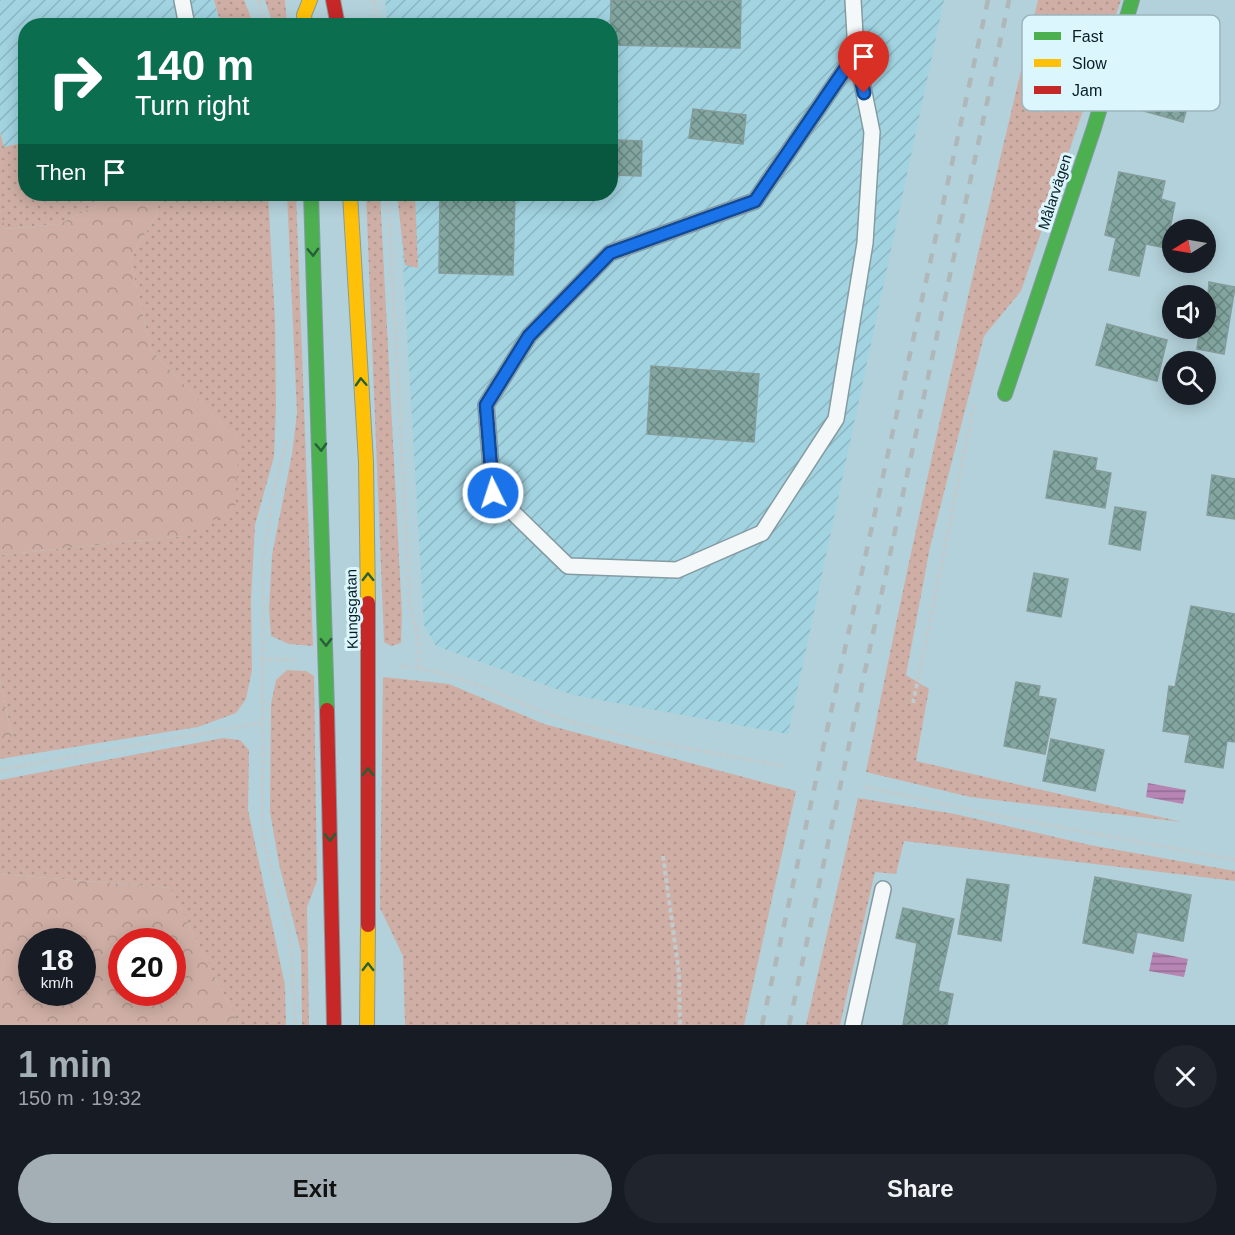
<!DOCTYPE html>
<html lang="en">
<head>
<meta charset="utf-8">
<style>
  :root { --surface:#171b24; --page:#20242c; --text:#f1f3f6; --muted:#9ea1a6; --accent:#a3afb4 }
  body { margin:0; font-family:Helvetica,sans-serif; background:var(--page); color:var(--text); height:100vh; display:flex; flex-direction:column; font-size:22px; white-space:nowrap }
  * { box-sizing:border-box; margin:0 }
  p { font-size:20px; color:var(--muted) }
  .icon { flex:none; width:33px; height:33px; fill:none; stroke:currentColor; stroke-width:2; stroke-linecap:round; stroke-linejoin:round }
  .map { position:relative; height:1025px; overflow:hidden }
  .side { display:flex; flex-direction:column; background:var(--surface); flex:1 }
  .side>* { flex:none }
  .top-card { position:absolute; left:18px; top:18px; width:600px; height:183px; border-radius:24px; box-shadow:0 3px 15px #0003; background:#0b6e4f; color:#fff; overflow:hidden }
  .needle { width:39px; rotate:259deg }
  .fabs { position:absolute; left:1162px; top:219px; display:grid; gap:12px }
  .fabs a { display:grid; place-items:center; width:54px; height:54px; border-radius:50%; background:var(--surface); box-shadow:0 3px 15px #0003; font-size:30px }
  .speed { position:absolute; left:18px; top:928px; display:flex; gap:12px; font-size:30px; font-weight:700; text-align:center }
  .speed>* { display:grid; place-content:center; width:78px; height:78px; border-radius:50%; background:var(--surface); box-shadow:0 3px 15px #0003; line-height:1 }
  .speed small { font-size:15px; font-weight:400 }
  .speed .limit { border:9px solid #d22; background:#fff; color:#111 }
  .pin { position:absolute; display:grid; place-items:center; width:51px; height:51px; color:#fff; margin:-62px -26px; border-radius:50% 50% 50% 0; rotate:-45deg; box-shadow:0 0 6px #0007 }
  .pin .icon { rotate:45deg }
  .me { position:absolute; width:66px; margin:-33px; rotate:356deg; stroke-linejoin:round; filter:drop-shadow(0 0 4px #0008) }
  .turn { display:flex; align-items:center; gap:21px; height:126px; padding:0 18px; font-size:27px }
  .turn .icon { width:78px; height:78px; stroke-width:2.5 }
  .turn b { display:block; font-size:42px; line-height:51px }
  .then { display:flex; align-items:center; height:57px; padding:0 18px; background:#0003; gap:12px; font-size:22px }
  .round { display:grid; place-items:center; flex:none; width:63px; height:63px; border-radius:32px; background:var(--page) }
  .head { display:flex; align-items:center; justify-content:space-between; height:102px; padding:0 18px }
  h1 { font-size:36px; font-weight:600; line-height:45px; color:var(--accent) }
  .cta { display:flex; gap:12px; margin-top:auto; padding:12px 18px }
  .cta a { flex:1; height:69px; border-radius:36px; background:var(--accent); color:#111; font-size:24px; font-weight:600; line-height:69px; text-align:center }
  .cta a+a { background:var(--page); color:var(--text) }
  .map>svg:first-child { display:block }
</style>
</head>
<body>
<div class="map">
<svg width="1235" height="1025" viewBox="0 0 1235 1025">
  <defs>
    <pattern id="industrial-furrows" width="10" height="10" patternUnits="userSpaceOnUse" patternTransform="scale(1.5)"><rect width="10" height="10" fill="#a2d3e1"/><path d="M-1 1l2-2M0 10L10 0M9 11l2-2" fill="none" stroke="#8ab5c1"/></pattern>
    <pattern id="grass-dots" width="8" height="8" patternUnits="userSpaceOnUse" patternTransform="scale(1.5)"><rect width="8" height="8" fill="#cfafa5"/><path d="M2 2h.1M6 6h.1" fill="none" stroke="#b0968e" stroke-width="1.8" stroke-linecap="round"/></pattern>
    <pattern id="forest-crowns" width="20" height="18" patternUnits="userSpaceOnUse" patternTransform="scale(1.5)"><rect width="20" height="18" fill="#cfafa5"/><path d="M2 6a3 3 0 1 1 6 0M12 15a3 3 0 1 1 6 0" fill="none" stroke="#b0968e"/></pattern>
    <pattern id="water-rules" width="6" height="5" patternUnits="userSpaceOnUse" patternTransform="scale(1.5)"><rect width="6" height="5" fill="#b685b4"/><path d="M0 2.5h6" fill="none" stroke="#926c92"/></pattern>
    <pattern id="building-cross-hatch" width="8" height="8" patternUnits="userSpaceOnUse" patternTransform="scale(1.5)"><rect width="8" height="8" fill="#83a7a0"/><path d="M0 0l8 8M0 8l8-8" fill="none" stroke="#698782"/></pattern>
  </defs>
  <rect width="100%" height="100%" fill="#b3d1da"/>
  <g fill="url(#industrial-furrows)">
    <polygon points="0,0 214,0 221,25 26,26 25,142 4,147 0,132"/>
    <polygon points="385,0 944,0 788,734 573,695 436,646 424,625 399,194 610,194 610,26 387,25"/>
  </g>
  <g fill="url(#grass-dots)">
    <polygon points="214,0 244,0 254,25 221,25"/>
    <polygon points="265,0 285,0 287,25 273,25"/>
    <path d="M1038 0H1121L1021 291 984 336 930 547 906 675 929 689 916 761 1182 822 970 797 866 772C917 513 976 257 1038 0Z"/>
    <polygon points="0,132 4,147 25,142 26,194 118,194 60,224 4,229 0,210"/>
    <polygon points="159,194 268,194 275,320 276,405 274,457 255,525 251,601 252,670 246,699 236,713 198,727 0,759 0,742 12,735 0,680 0,555 183,536 239,442 151,350 130,259 157,214"/>
    <polygon points="287,194 296,194 313,646 289,644 271,636 269,609 272,555 292,454 297,413"/>
    <polygon points="366,194 380,194 402,614 401,643 391,646 384,642"/>
    <polygon points="397,194 415,194 418,268 405,265"/>
    <polygon points="287,670 306,671 314,676 317,881 307,907 309,1025 302,1025 301,952 279,864 270,812 271,704 276,680"/>
    <polygon points="383,677 449,684 544,724 796,791 744,1025 405,1025 403,956 380,908"/>
    <polygon points="223,738 240,740 249,750 248,810 285,985 286,1025 239,1025 170,888 0,874 0,780"/>
    <polygon points="858,798 955,814 1090,845 1235,871 1235,881 904,841 896,874 875,872 840,1025 806,1025"/>
  </g>
  <g fill="url(#forest-crowns)" fill-rule="evenodd">
    <polygon points="118,194 159,194 157,214 130,259 151,350 239,442 235,509 183,536 0,555 0,210 5,229 60,224"/>
    <polygon points="0,680 12,736 0,742"/>
    <path d="M0 874 170 888 239 1025H0ZM32 942H82V993H32ZM122 942H172V993H122Z"/>
  </g>
  <g fill="url(#water-rules)">
    <polygon points="1148,783 1186,790 1183,804 1146,797"/>
    <polygon points="1153,952 1188,959 1184,977 1149,971"/>
  </g>
  <g fill="url(#building-cross-hatch)" stroke="#869c9b" stroke-width="1.5">
    <polygon points="611,0 741,0 740,48 610,45"/>
    <polygon points="1159,33 1188,41 1184,57 1200,61 1183,122 1137,109"/>
    <polygon points="693,109 746,115 743,144 689,138"/>
    <polygon points="616,140 642,141 641,176 615,175"/>
    <polygon points="1119,172 1165,181 1161,199 1175,203 1166,248 1146,244 1139,276 1109,270 1116,238 1105,235"/>
    <polygon points="440,194 515,194 513,275 439,273"/>
    <polygon points="1209,282 1235,287 1224,354 1197,349 1200,328 1206,328"/>
    <polygon points="1107,324 1167,340 1157,381 1096,365"/>
    <polygon points="651,366 759,374 754,442 647,434"/>
    <polygon points="1054,451 1097,458 1095,470 1111,473 1105,508 1046,498"/>
    <polygon points="1212,475 1235,479 1235,519 1207,515"/>
    <polygon points="1115,507 1146,512 1140,550 1109,544"/>
    <polygon points="1034,573 1068,579 1061,617 1027,611"/>
    <polygon points="1191,606 1235,614 1235,742 1227,741 1223,768 1185,762 1190,735 1163,731 1169,686 1175,687"/>
    <polygon points="1016,682 1040,686 1038,696 1056,699 1045,754 1004,746"/>
    <polygon points="1051,739 1104,750 1095,791 1043,781"/>
    <polygon points="1095,877 1191,895 1183,941 1137,932 1133,953 1083,943"/>
    <polygon points="967,879 1009,885 1001,941 958,934"/>
    <polygon points="903,908 954,919 938,991 953,994 947,1025 903,1025 917,943 896,938"/>
  </g>
  <g fill="none" stroke-linecap="round" stroke-linejoin="round">
    <defs>
      <g id="lane">
        <polyline points="182,0 187,26"/>
        <polyline points="853,0 856,53 872,132 865,243 836,419 762,533 677,570 568,566 493,493 486,405 529,336 610,253 755,201 856,53"/>
        <polyline points="853,1025 883,889"/>
      </g>
      <g id="fast">
        <polyline points="311,194 327,710"/>
        <polyline points="1005,394 1094,128 1132,0"/>
      </g>
      <g id="slow">
        <polyline points="305,26 304,15 310,0"/>
        <polyline points="350,194 366,462 368,603"/>
        <polyline points="367,1025 368,925"/>
      </g>
      <g id="jam">
        <polyline points="333,0 338,26"/>
        <polyline points="327,710 334,1025"/>
        <polyline points="368,925 368,603"/>
      </g>
    </defs>
    <use href="#lane" stroke="#849ba2" stroke-width="18"/>
    <use href="#fast" stroke="#849ba2" stroke-width="16"/>
    <use href="#slow" stroke="#849ba2" stroke-width="16"/>
    <use href="#jam" stroke="#849ba2" stroke-width="16"/>
    <g stroke="#c1cacd" stroke-width="4" stroke-dasharray="4.5 3" stroke-linecap="butt">
      <polyline points="258,0 266,26"/>
      <polyline points="374,0 376,26"/>
      <polyline points="388,194 410,606 419,643 419,668"/>
      <polyline points="286,440 271,505 263,563 262,819 265,845 290,935 295,1025"/>
      <polyline points="261,659 296,660"/>
      <path d="M401 666C461 671 512 703 569 721 638 742 712 752 783 766"/>
      <polyline points="913,703 974,405"/>
      <polyline points="0,770 261,723"/>
      <polyline points="865,787 995,815 1235,860"/>
      <polyline points="663,856 679,973 680,1025"/>
    </g>
    <use href="#lane" stroke="#f4f8f9" stroke-width="15"/>
    <use href="#fast" stroke="#4caf50" stroke-width="14"/>
    <use href="#slow" stroke="#ffc107" stroke-width="14"/>
    <use href="#jam" stroke="#c62828" stroke-width="14"/>
    <g stroke="#afb7b9" stroke-width="4.5" stroke-dasharray="10 10" stroke-linecap="butt">
      <polyline points="762,1025 988,0"/>
      <polyline points="789,1025 1009,0"/>
    </g>
  </g>
  <defs><path id="oneway-chevron" d="M-2-3.5L2.5 0L-2 3.5" fill="none" stroke-width="1.6" stroke-linecap="round" stroke-linejoin="round" transform="scale(1.5)"/></defs>
  <g stroke="#275f37">
    <use href="#oneway-chevron" transform="translate(313 252) rotate(88)"/>
    <use href="#oneway-chevron" transform="translate(361 382) rotate(-93)"/>
    <use href="#oneway-chevron" transform="translate(321 447) rotate(88)"/>
    <use href="#oneway-chevron" transform="translate(368 577) rotate(-91)"/>
    <use href="#oneway-chevron" transform="translate(326 642) rotate(89)"/>
    <use href="#oneway-chevron" transform="translate(368 772) rotate(-90)"/>
    <use href="#oneway-chevron" transform="translate(330 837) rotate(89)"/>
    <use href="#oneway-chevron" transform="translate(368 967) rotate(-90)"/>
  </g>
  <g fill="none" stroke-linecap="round" stroke-linejoin="round">
    <defs>
      <polyline id="route" points="493,493 486,405 529,336 610,253 755,201 856,53 864,93"/>
    </defs>
    <use href="#route" stroke="#114b97" stroke-width="15"/>
    <use href="#route" stroke="#1a73e8" stroke-width="10"/>
  </g>
  <g text-anchor="middle" stroke-width="6" stroke-linejoin="round" paint-order="stroke">
    <g font-size="15" fill="#081d23" stroke="#dcf6fe">
      <text transform="translate(1055 192) rotate(-72)" y="5">Målarvägen</text>
      <text transform="translate(352 609) rotate(-91)" y="5">Kungsgatan</text>
    </g>
  </g>
  <rect x="1022" y="15" width="198" height="96" rx="9" fill="#dcf6fe" stroke="#9cb5bc" stroke-width="1.5"/>
  <rect x="1034" y="32" width="27" height="8" fill="#4caf50"/>
  <rect x="1034" y="59" width="27" height="8" fill="#ffc107"/>
  <rect x="1034" y="86" width="27" height="8" fill="#c62828"/>
  <g font-size="16" fill="#081d23">
    <text x="1072" y="42">Fast</text>
    <text x="1072" y="69">Slow</text>
    <text x="1072" y="96">Jam</text>
  </g>
</svg>
<div class="fabs">
<a><svg class="needle" viewBox="-14 -14 28 28"><path d="M0-13l5 13h-10z" fill="#e53935"/><path d="M0 13l5-13h-10z" fill="#9ea1a6"/></svg></a>
<a><svg class="icon" aria-label="sound" viewBox="0 0 24 24"><path d="M4 9h4l5-4v14l-5-4H4zM17 9q2 3 0 6"/></svg></a>
<a><svg class="icon" aria-label="search" viewBox="0 0 24 24"><circle cx="10" cy="10" r="6"/><path d="M15 15l6 6"/></svg></a>
</div>
<div class="speed"><div>18<small>km/h</small></div><div class="limit">20</div></div>
<div class="pin" style="left:864px;top:93px;background:#d93025"><svg class="icon" aria-label="arrive" viewBox="0 0 24 24"><path d="M6 21V4h12l-3 4 3 4H6"/></svg></div>
<svg class="me" style="left:493px;top:493px" viewBox="-20 -20 40 40"><circle r="17" fill="#1a73e8" stroke="#fff" stroke-width="3"/><path d="M0-11L8 9 0 5-8 9z" fill="#fff"/></svg>
<div class="top-card">
<div class="turn"><svg class="icon" aria-label="right" viewBox="0 0 24 24"><path d="M7 20v-9h11M14 6l5 5-5 5"/></svg><div><b>140 m</b>Turn right</div></div>
<div class="then">Then<svg class="icon" aria-label="arrive" viewBox="0 0 24 24"><path d="M6 21V4h12l-3 4 3 4H6"/></svg></div>
</div>
</div>
<section class="side">
<div class="head"><div><h1>1 min</h1><p>150 m · 19:32</p></div><a class="round"><svg class="icon" aria-label="close" viewBox="0 0 24 24"><path d="M6 6l12 12M18 6L6 18"/></svg></a></div>
<div class="cta"><a>Exit</a><a>Share</a></div>
</section>
</body>
</html>
